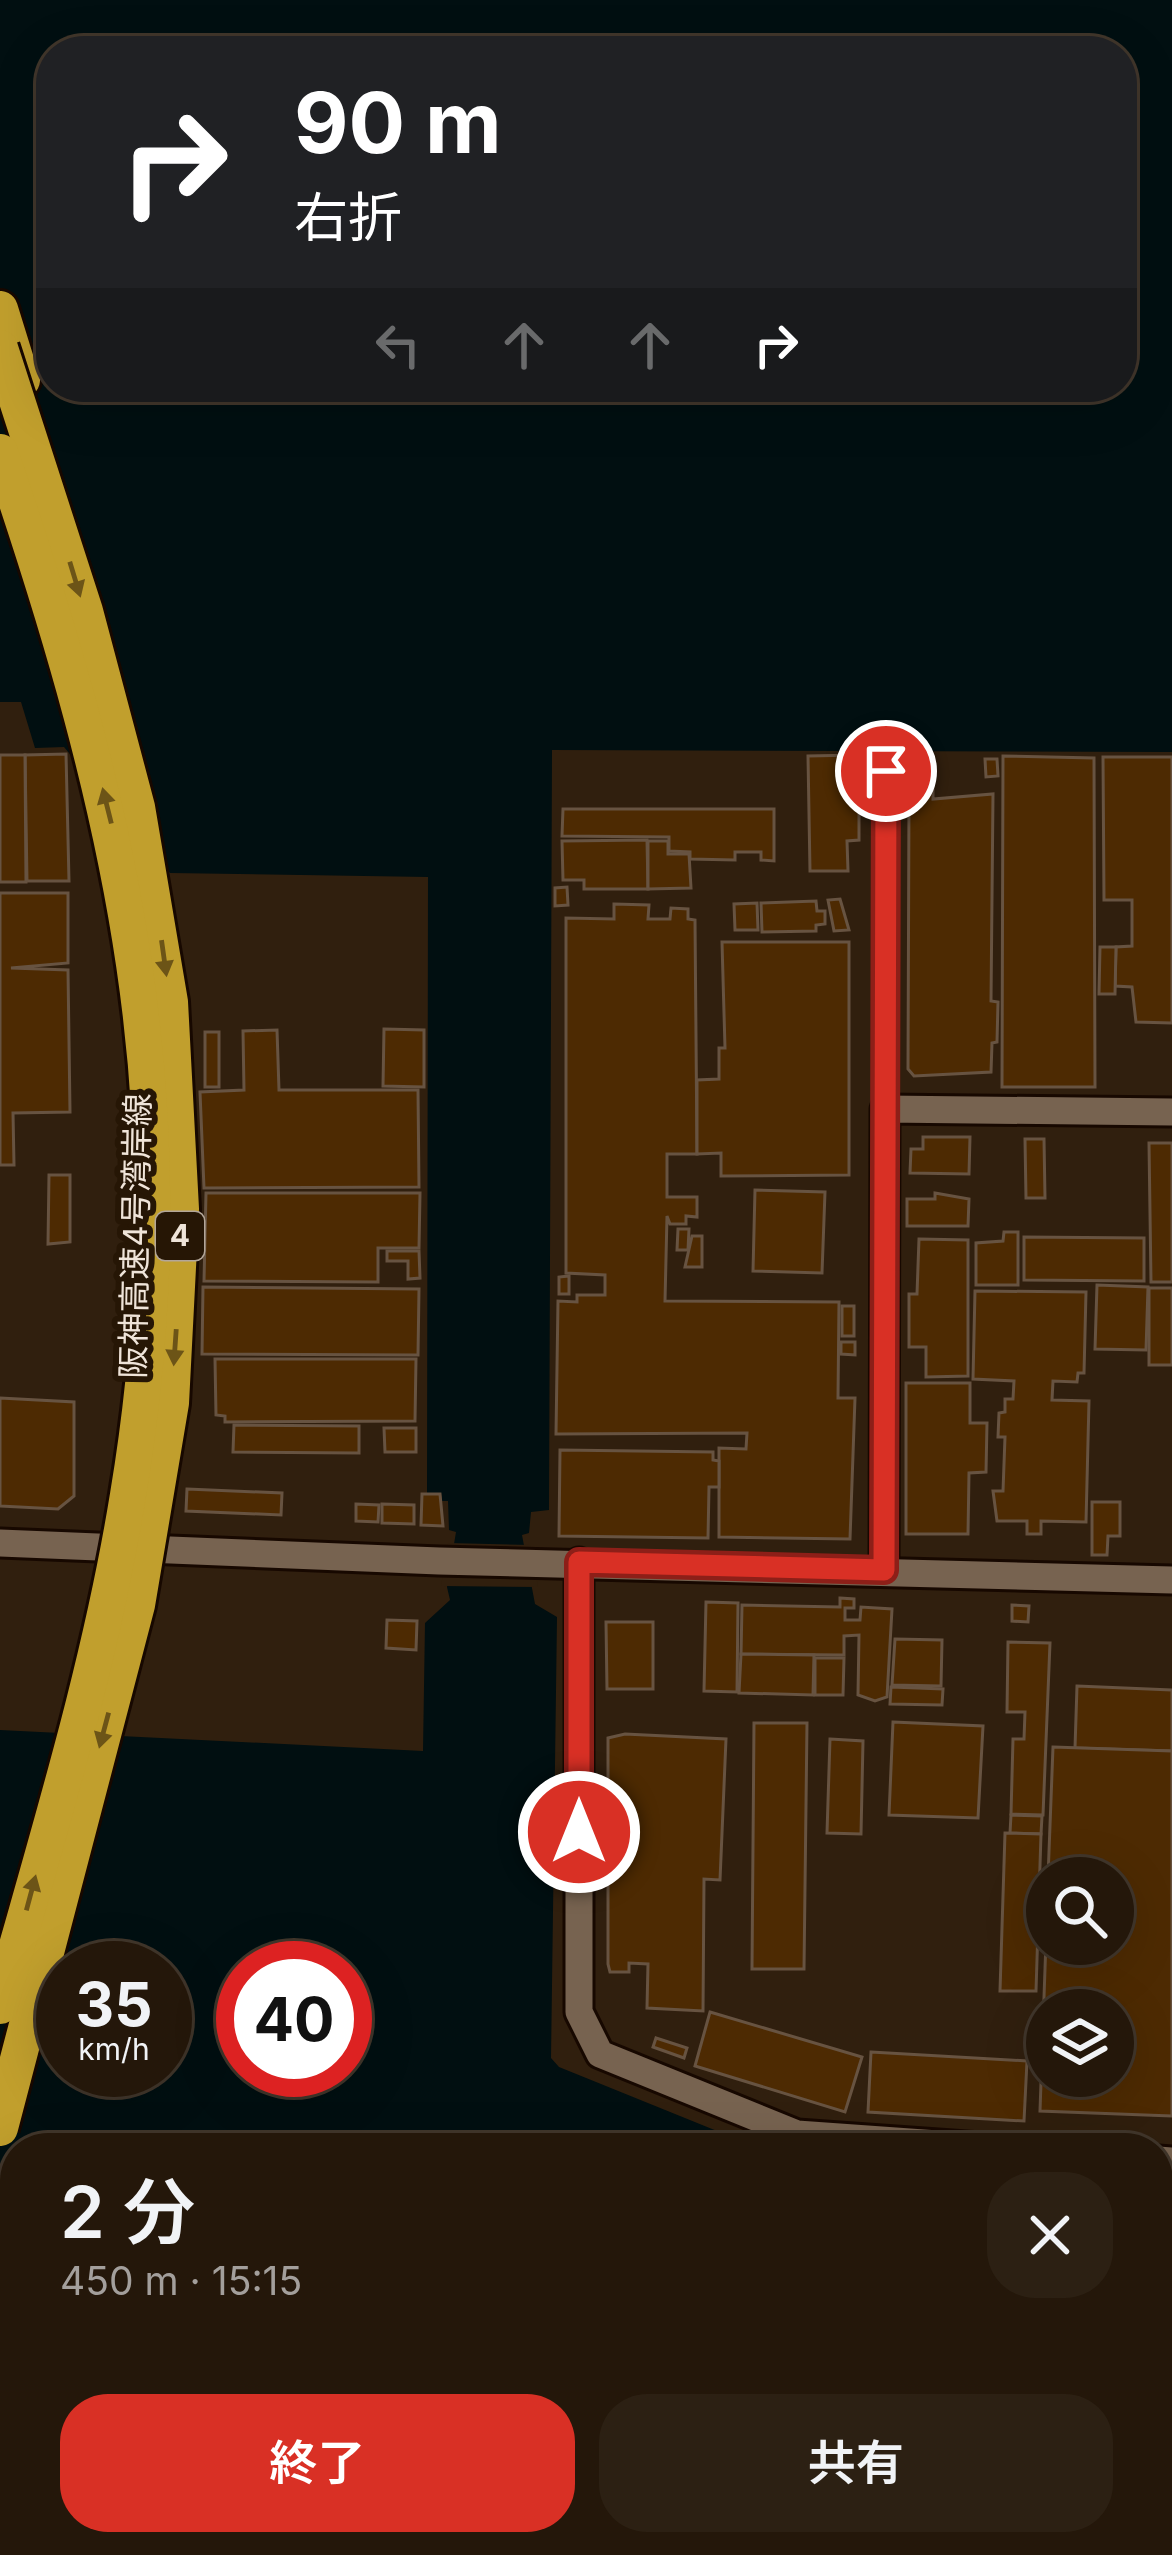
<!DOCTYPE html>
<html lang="ja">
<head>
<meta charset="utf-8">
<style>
  :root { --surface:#24170a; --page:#2c2013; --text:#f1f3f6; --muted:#a39f9c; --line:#41362b; --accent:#d93025 }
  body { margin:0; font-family:Inter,"Noto Sans JP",sans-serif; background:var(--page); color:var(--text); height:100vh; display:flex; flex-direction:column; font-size:45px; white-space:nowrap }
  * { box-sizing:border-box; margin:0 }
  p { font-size:39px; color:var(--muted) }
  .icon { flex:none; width:66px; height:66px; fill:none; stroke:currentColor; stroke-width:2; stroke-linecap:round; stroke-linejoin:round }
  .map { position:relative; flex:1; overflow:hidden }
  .panel { position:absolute; left:0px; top:2133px; width:1173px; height:423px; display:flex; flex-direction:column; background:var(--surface); border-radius:48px 48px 0 0; box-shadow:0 12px 48px #0002,0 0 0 3px var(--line) }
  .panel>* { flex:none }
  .hud { position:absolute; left:36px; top:36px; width:1101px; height:366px; border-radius:48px; box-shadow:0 12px 48px #0002,0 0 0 3px var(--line); background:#202124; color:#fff; overflow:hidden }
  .fabs { position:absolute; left:1026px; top:1857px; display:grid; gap:24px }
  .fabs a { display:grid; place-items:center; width:108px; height:108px; border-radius:50%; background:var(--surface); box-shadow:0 12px 48px #0002,0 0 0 3px var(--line); font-size:60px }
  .speed { position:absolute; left:36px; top:1941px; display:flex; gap:24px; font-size:60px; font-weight:700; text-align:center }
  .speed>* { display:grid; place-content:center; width:156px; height:156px; border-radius:50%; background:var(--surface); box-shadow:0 12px 48px #0002,0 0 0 3px var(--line); line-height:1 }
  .speed small { font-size:30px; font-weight:400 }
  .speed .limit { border:18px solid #d22; background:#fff; color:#111 }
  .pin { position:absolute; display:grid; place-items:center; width:102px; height:102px; color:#fff; margin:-51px; border:6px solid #fff; border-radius:50%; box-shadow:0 3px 12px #0007 }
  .me { position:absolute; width:132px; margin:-66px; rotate:0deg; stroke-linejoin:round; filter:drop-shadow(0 0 9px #0008) }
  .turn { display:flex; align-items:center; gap:42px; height:252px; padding:0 60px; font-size:54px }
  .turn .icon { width:156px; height:156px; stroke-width:2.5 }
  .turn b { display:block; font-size:84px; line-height:102px }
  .lanes { display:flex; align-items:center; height:114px; padding:0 60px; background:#0003; justify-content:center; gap:60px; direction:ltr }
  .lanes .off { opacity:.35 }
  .round { display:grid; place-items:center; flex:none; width:126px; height:126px; border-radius:48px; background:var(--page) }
  .head { display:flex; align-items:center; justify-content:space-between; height:204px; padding:0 60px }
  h1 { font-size:72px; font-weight:600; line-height:90px }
  .cta { display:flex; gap:24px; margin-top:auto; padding:24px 60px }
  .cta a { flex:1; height:138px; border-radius:48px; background:var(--accent); color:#fff; font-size:48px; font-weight:600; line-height:138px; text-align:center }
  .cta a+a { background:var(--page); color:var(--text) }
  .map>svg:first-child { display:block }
</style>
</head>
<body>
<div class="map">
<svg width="1172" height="2555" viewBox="0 0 1172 2555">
  <rect width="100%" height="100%" fill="#301f0e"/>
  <path fill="#010f11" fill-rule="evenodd" d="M0 0H1172V752L552 750 549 1510 531 1512 529 1533 522 1535 535 1604 557 1617 551 2058 559 2067 759 2148H15V2541H1158V2186L1172 2187V2555H0V1730L423 1751 425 1623 450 1600 447 1587 456 1532 449 1530 448 1501H442L441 1493H427L428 877 170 873 64 747 35 748 21 702H0ZM51 51H1122V387H51ZM63 1968H165V2070H63ZM243 1968H345V2070H243Z"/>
  <polygon fill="#301f0e" points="448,1543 530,1545 538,1587 441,1586"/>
  <g fill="#4d2a02" stroke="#675341" stroke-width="3" fill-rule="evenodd">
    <polygon points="66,754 69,881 27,881 25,755"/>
    <polygon points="0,755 25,755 26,882 0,882"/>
    <polygon points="859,755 860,785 853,785 853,793 859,793 859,840 847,841 848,871 810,871 808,756"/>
    <polygon points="1003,756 1094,758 1095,1087 1002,1087"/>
    <polygon points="1103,757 1172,757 1172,1023 1136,1022 1132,987 1115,986 1116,947 1132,946 1132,900 1104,900"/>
    <polygon points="985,759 997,759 998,776 986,777"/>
    <polygon points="933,779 933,799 993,794 991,1001 998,1002 997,1042 992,1043 991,1072 914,1076 908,1069 909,798 915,780"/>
    <polygon points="563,809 774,809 774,861 761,860 761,852 735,852 735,860 690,859 690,852 669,851 669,837 562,836"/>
    <polygon points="647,840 648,889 584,889 584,880 563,880 562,841"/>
    <polygon points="648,841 668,841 668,854 689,854 691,888 648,889"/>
    <polygon points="567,887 568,905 555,906 555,888"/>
    <polygon points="0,893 68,893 68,963 11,968 68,970 70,1112 13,1113 14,1165 0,1165"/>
    <polygon points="840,899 849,930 834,931 828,900"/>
    <polygon points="816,901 817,911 825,911 825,924 816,925 816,931 762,932 761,903"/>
    <polygon points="757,903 758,930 735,930 734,904"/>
    <polygon points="614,904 649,905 648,919 670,919 671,908 688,909 688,919 695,920 697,1154 667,1154 667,1197 697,1197 697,1217 686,1216 686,1224 670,1224 667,1216 665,1301 839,1302 838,1398 855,1398 850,1539 719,1537 719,1448 746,1449 747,1433 556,1434 558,1301 577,1302 577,1295 605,1295 605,1275 566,1273 566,918 614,919"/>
    <polygon points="722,942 849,942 849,1175 721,1176 721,1153 697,1154 697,1080 719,1079 719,1048 725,1048"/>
    <polygon points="1100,947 1116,947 1115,994 1099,994"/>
    <polygon points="384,1029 424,1030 424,1087 383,1086"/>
    <polygon points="277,1030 279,1090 418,1090 419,1187 204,1188 200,1092 244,1090 243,1031"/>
    <rect x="205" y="1032" width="14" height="55"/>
    <polygon points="923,1137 970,1137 969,1174 910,1173 911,1149 923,1149"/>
    <polygon points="1025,1139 1044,1139 1045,1198 1026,1198"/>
    <polygon points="1149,1143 1172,1143 1172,1282 1151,1282"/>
    <polygon points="49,1175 70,1175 70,1242 48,1244"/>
    <polygon points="755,1190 825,1192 822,1273 753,1271"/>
    <polygon points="206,1193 420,1193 419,1248 378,1248 378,1282 204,1281"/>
    <polygon points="935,1193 969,1199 968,1226 907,1226 907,1199 935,1199"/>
    <polygon points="678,1229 689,1229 688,1250 677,1250"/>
    <polygon points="1004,1232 1018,1232 1018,1285 976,1285 976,1243 1003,1241"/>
    <polygon points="692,1236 702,1236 702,1267 685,1267"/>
    <polygon points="1024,1237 1144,1238 1144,1281 1024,1280"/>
    <polygon points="919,1239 968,1240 968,1376 926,1377 926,1347 909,1347 909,1294 917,1294"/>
    <polygon points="387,1251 419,1251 420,1278 408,1279 408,1261 387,1261"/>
    <polygon points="569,1276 569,1294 559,1294 559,1277"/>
    <polygon points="1097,1285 1148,1287 1146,1350 1095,1349"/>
    <polygon points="203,1287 419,1289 418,1355 202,1354"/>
    <rect x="1149" y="1288" width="23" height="77"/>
    <polygon points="975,1291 1086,1292 1084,1373 1078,1373 1077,1382 1053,1381 1052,1400 1089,1401 1086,1522 1041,1521 1041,1534 1027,1534 1027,1521 997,1521 993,1491 1003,1491 1005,1437 998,1437 999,1413 1005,1412 1005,1399 1013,1399 1014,1381 973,1379"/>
    <rect x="842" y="1306" width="12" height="30"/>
    <polygon points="841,1342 855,1342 855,1355 841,1354"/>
    <polygon points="215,1359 416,1359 415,1421 225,1422 225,1416 216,1415"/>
    <polygon points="906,1383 970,1383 970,1423 987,1423 986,1472 969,1473 968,1534 906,1534"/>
    <polygon points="0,1398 74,1402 74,1496 58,1509 0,1506"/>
    <polygon points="234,1425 359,1426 359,1453 233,1452"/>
    <polygon points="384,1428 416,1428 416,1452 385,1452"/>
    <polygon points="560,1450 713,1452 713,1460 719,1461 719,1487 709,1487 708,1538 559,1536"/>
    <polygon points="187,1489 282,1493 281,1515 186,1511"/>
    <polygon points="422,1494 440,1494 443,1526 421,1525"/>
    <polygon points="1092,1502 1120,1502 1120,1536 1108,1536 1107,1555 1092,1555"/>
    <polygon points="356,1504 379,1505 378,1522 356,1521"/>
    <polygon points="382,1504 414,1505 414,1524 382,1523"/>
    <polygon points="840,1598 854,1599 854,1608 845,1608 845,1620 860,1620 861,1607 892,1609 887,1697 875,1701 858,1695 859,1635 844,1636 844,1655 741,1654 742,1605 840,1607"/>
    <polygon points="706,1602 738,1603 737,1692 704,1691"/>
    <polygon points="1012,1605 1029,1606 1028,1622 1012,1621"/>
    <polygon points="387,1620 417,1621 416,1650 386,1648"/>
    <polygon points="606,1622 653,1622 653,1689 607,1689"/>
    <polygon points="895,1639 942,1640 941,1686 892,1685"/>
    <polygon points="1008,1642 1050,1643 1043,1815 1011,1814 1013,1739 1024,1739 1025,1712 1007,1712"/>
    <polygon points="741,1654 814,1655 813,1695 739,1693"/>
    <polygon points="815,1658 844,1658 843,1695 815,1695"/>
    <polygon points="1077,1686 1172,1690 1172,1751 1075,1748"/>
    <polygon points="891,1687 943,1689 942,1705 890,1704"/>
    <polygon points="893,1722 983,1726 978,1818 889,1815"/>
    <polygon points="754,1723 807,1723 804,1969 752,1969"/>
    <polygon points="625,1734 726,1739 720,1880 704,1879 703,2011 647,2008 648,1964 629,1963 629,1972 610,1972 608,1964 608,1738"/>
    <polygon points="830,1739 863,1741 861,1834 827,1833"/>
    <path d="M1053 1747 1172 1751V2116L1040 2111 1047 1912V1944H1113V1878H1048ZM1047 2010H1113V2076H1047Z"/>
    <polygon points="1011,1815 1042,1816 1041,1834 1010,1833"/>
    <polygon points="1005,1833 1041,1834 1036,1991 1000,1991"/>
    <polygon points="710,2012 862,2057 845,2112 695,2066"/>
    <polygon points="656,2038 687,2048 684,2058 653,2047"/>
    <polygon points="871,2052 1027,2061 1024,2121 868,2112"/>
  </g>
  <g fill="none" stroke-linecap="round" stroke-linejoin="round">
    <defs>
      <polyline id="street" points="885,1109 886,771"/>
      <g id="secondary">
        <polyline points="0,1543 439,1561 1172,1580"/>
        <polyline points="579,1562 579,2012 600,2054 797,2134 994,2148"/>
        <polyline points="884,1570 885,1109 1172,1112"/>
        <polyline points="1158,2160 1172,2161"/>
      </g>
      <polyline id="highway" points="0,309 22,380"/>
    </defs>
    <use href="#street" stroke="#170800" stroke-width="27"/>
    <use href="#secondary" stroke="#170800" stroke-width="33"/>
    <use href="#highway" stroke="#170800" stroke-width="42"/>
    <use href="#street" stroke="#776350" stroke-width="21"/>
    <use href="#secondary" stroke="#776350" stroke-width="27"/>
    <use href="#highway" stroke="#c19f2d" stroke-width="36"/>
    <defs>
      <g id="highway-bridge">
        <polyline points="0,348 85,611 137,807 170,1002 181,1209 171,1403 137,1605 0,2128"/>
        <path d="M0 452C123 813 192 1111 128 1495 100 1668 47 1837 0 2006"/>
      </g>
    </defs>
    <use href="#highway-bridge" stroke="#170800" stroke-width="42" stroke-linecap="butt"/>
    <use href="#highway-bridge" stroke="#c19f2d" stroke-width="36"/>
  </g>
  <defs><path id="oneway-solid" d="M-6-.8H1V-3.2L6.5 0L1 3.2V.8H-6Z" transform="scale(3)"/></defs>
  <g fill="#6c5417">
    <use href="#oneway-solid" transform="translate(75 579) rotate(73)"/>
    <use href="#oneway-solid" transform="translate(107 806) rotate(-104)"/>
    <use href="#oneway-solid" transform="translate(164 958) rotate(82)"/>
    <use href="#oneway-solid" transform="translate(175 1347) rotate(94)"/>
    <use href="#oneway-solid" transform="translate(104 1730) rotate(105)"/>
    <use href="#oneway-solid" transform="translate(31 1893) rotate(-75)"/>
  </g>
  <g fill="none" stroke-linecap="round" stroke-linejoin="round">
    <defs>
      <polyline id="route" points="579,1832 579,1562 884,1570 886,771"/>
    </defs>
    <use href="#route" stroke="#8d1f18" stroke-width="30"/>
    <use href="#route" stroke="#d93025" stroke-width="21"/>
  </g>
  <g text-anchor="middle" stroke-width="12" stroke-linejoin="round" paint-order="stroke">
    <rect fill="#261605" stroke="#b3a699" stroke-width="3" x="156" y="1212" width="48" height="48" rx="9"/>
    <g font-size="30" font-weight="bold" fill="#efe4d9">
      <text x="180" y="1246">4</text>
    </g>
    <g font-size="33" fill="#efe4d9" stroke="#261605">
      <text transform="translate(135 1236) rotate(-89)" y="12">阪神高速4号湾岸線</text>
    </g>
  </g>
</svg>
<div class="fabs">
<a><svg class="icon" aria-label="search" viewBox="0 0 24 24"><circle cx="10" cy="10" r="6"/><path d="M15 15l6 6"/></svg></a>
<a><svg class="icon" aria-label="layers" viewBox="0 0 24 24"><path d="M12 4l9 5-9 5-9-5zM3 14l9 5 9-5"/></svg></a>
</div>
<div class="speed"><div>35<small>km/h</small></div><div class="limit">40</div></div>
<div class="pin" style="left:886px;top:771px;background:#d93025"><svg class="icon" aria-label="arrive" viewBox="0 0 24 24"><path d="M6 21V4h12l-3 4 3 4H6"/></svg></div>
<svg class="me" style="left:579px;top:1832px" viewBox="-20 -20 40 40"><circle r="17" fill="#d93025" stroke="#fff" stroke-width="3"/><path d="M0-11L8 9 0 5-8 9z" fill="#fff"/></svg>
<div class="hud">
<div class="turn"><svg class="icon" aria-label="right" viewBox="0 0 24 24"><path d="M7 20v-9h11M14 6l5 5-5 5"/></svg><div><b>90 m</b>右折</div></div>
<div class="lanes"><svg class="icon off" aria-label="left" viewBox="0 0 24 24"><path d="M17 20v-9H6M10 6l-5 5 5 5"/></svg><svg class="icon off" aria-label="ahead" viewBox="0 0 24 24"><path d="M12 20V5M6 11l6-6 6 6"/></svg><svg class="icon off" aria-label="ahead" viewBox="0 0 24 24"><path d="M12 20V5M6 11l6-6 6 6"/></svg><svg class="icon" aria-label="right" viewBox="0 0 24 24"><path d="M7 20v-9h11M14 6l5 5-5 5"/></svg></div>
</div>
<section class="panel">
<div class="head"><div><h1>2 分</h1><p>450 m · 15:15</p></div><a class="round"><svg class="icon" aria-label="close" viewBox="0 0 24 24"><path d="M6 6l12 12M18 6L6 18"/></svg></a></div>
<div class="cta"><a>終了</a><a>共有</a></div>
</section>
</div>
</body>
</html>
